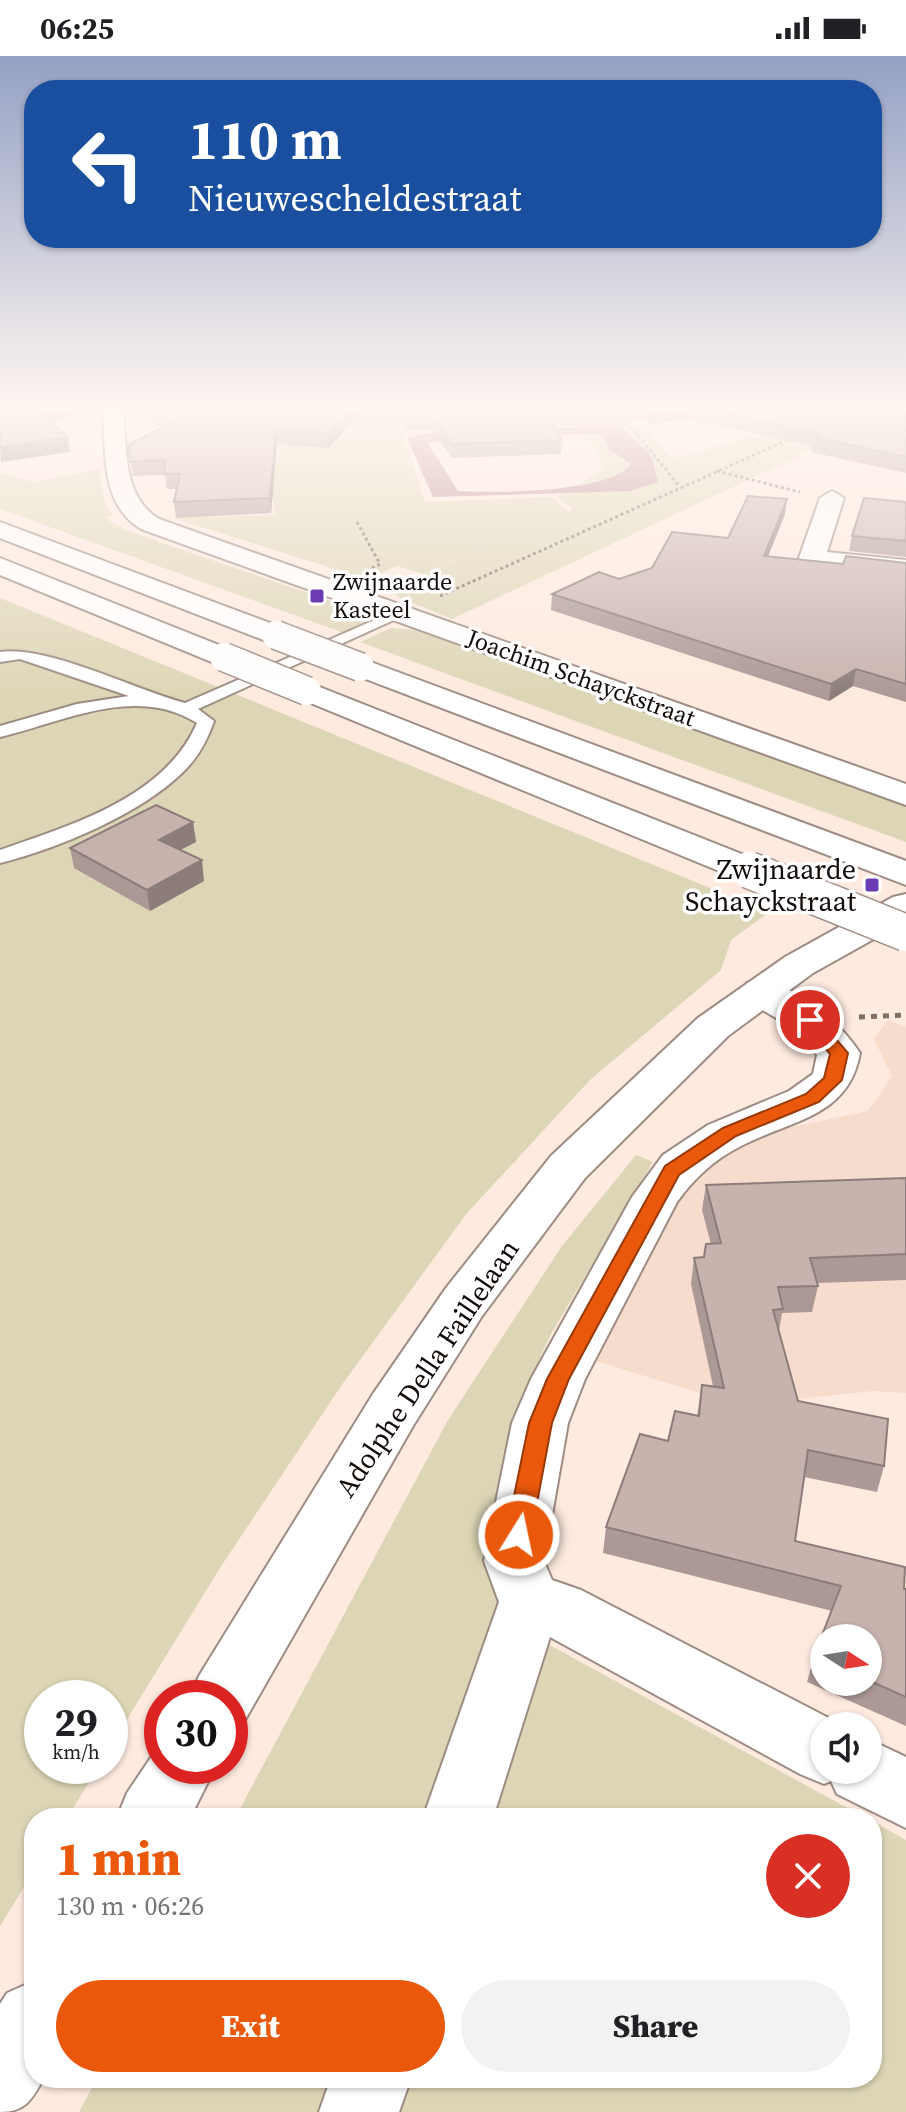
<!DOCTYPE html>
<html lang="en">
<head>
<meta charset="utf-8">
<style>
  :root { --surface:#fff; --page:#f2f2f2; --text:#202124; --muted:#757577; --accent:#ea580c }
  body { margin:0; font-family:"Source Serif 4",serif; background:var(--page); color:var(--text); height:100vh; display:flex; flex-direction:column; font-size:30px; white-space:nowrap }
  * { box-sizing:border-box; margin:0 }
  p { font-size:26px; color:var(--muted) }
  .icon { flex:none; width:44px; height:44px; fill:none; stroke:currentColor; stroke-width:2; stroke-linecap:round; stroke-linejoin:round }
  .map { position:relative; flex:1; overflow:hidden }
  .side { position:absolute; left:24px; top:1752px; width:858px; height:280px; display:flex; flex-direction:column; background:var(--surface); border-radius:32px; box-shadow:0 2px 6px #0004 }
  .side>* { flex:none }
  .top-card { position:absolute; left:24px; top:24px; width:858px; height:168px; border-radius:32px; box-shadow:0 2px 6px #0004; background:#1a4fa0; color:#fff; overflow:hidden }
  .needle { width:52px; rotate:102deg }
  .fabs { position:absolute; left:810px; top:1568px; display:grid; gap:16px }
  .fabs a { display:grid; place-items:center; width:72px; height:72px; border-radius:50%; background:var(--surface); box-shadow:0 2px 6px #0004; font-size:40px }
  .speed { position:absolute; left:24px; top:1624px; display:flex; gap:16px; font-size:40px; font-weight:700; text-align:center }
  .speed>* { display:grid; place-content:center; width:104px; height:104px; border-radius:50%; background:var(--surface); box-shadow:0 2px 6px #0004; line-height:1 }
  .speed small { font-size:20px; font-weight:400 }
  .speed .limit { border:12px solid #d22; background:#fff; color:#111 }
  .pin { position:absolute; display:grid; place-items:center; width:68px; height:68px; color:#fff; margin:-34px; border:4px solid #fff; border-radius:50%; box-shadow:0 2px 8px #0007 }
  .me { position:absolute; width:88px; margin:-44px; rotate:10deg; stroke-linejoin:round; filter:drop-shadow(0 0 6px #0008) }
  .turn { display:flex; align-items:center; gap:28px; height:168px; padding:0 32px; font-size:36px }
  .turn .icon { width:104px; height:104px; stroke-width:2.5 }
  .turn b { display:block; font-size:56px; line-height:68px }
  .round { display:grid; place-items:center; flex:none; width:84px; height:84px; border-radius:42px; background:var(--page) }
  .summary { display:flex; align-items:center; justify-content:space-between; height:136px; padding:0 32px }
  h1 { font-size:48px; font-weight:800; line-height:60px; color:var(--accent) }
  .cta { display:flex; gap:16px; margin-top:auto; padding:16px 32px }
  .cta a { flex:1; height:92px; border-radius:48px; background:var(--accent); color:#fff; font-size:32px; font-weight:800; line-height:92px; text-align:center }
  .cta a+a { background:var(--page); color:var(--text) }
  .status { display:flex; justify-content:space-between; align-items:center; height:56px; padding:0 40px; background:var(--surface); direction:ltr }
  .status svg { height:22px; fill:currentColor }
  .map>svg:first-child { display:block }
</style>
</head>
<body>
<div class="status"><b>06:25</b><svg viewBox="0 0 49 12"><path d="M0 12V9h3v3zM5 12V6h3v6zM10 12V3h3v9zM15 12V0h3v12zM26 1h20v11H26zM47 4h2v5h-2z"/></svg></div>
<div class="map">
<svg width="906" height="2056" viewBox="0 0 906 2056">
  <rect width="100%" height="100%" fill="#feeadf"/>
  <polygon fill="#f6dccc" points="888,964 906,971 906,1337 873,1335 738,1349 593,1304 684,1131 714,1099 760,1078 868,1055 892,1020 874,983"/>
  <g fill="#ddd6b6">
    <polygon points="410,354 402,374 425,446 552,441 568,456 573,453 557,441 606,413 579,368 640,367 673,404 760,377 863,370 452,563 400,542 391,533 535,469 423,518 397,510 366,523 173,462 277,459 264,416 283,394 260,392 224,380 329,392 363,356"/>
    <polygon points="98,413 106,450 113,459 105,462 125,474 363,556 368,564 344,577 0,453 0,417 34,426"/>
    <polygon points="0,542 769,856 731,884 721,914 590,1024 467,1157 341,1330 220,1512 110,1691 110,1642 42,1642 42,1710 99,1710 67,1762 34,1762 34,1815 0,1870"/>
    <polygon points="391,572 417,574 906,750 906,786 360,586"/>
    <polygon points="636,1099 653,1106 551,1278 513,1360 489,1478 513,1569 866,1762 235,1762 448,1364 562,1190"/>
    <polygon points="872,1765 906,1784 906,2056 79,2056 97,2022 872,2022"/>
  </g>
  <path fill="#b7858e" d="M619 370 651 399 658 426 630 435 433 441 407 382 428 377 515 373 518 381 428 387 458 435C493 437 613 437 631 408L609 393 601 378 525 381 522 373Z"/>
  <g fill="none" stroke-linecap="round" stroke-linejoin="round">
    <defs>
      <path id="lane" d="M395 555 407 558 198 653 214 665C207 685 198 702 182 717 140 758 57 793 0 807V794C71 769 165 742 197 667 136 628 63 666 0 681V670L77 648 129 640 20 603 0 606V596C48 589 135 634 185 647Z"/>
      <g id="street">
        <path d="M103 354H123C127 392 122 441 159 463L906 728V749L141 473C100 448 106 397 103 354Z"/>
        <polygon points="832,435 844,442 827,496 906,504 906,520 803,507 799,502 820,442"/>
        <path d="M761 924C802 934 837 963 860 997 849 1061 791 1064 741 1090 715 1103 694 1122 677 1146L585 1323 568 1367 544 1505 552 1524 581 1534 844 1670H824V1714H868V1683L906 1701V1772L837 1738 831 1725 824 1728 800 1718 550 1581 493 1762H423L499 1546 484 1505 512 1367 531 1323 632 1141 663 1099 708 1069 789 1035 813 1018 817 999 795 973 747 945 741 936 747 927Z"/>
        <polygon points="331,2022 411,2022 399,2056 319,2056"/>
      </g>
      <g id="secondary">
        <polygon points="906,838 906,865 813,917 728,980 585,1122 482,1260 413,1370 245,1664 230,1670 230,1642 189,1642 199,1620 373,1338 446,1232 551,1100 698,962 785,901 893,841"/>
        <polygon points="162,1685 162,1710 216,1710 190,1762 117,1762 127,1737"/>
        <path d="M34 1925V2022H44C32 2043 26 2056 0 2056V1948L7 1937Z"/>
      </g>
      <g id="highway">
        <polygon points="0,466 286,573 290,579 286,585 266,585 0,482"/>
        <polygon points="0,502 234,595 238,601 234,607 214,607 0,519"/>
        <polygon points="360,602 906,805 906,829 350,617 345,611 350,605"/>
        <polygon points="307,626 762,806 767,814 762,822 749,825 736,822 296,641 292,635 296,629"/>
      </g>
    </defs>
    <use href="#lane" stroke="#9e8c82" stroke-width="4"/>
    <use href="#street" stroke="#9e8c82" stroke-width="4"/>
    <use href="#secondary" stroke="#9e8c82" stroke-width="4"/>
    <use href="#highway" stroke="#9e8c82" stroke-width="4"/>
    <g stroke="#7d7069" stroke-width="3" stroke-dasharray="3 3" stroke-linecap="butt">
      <polyline points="548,368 629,368 680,431"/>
      <polyline points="717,415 800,436"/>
      <polyline points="357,466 380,508 368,514"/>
      <polyline points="440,540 792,382"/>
    </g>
    <polyline stroke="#7d7069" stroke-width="5" stroke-dasharray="6 6" stroke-linecap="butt" points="859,961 906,959"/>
    <use href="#lane" fill="#fff" fill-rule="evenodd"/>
    <use href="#street" fill="#fff" fill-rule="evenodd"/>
    <use href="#secondary" fill="#fff" fill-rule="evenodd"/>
    <use href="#highway" fill="#fff" fill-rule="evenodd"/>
    <defs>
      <g id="highway-bridge-far1">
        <polyline points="276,579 360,611"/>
        <polyline points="224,601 307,635"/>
      </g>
      <polyline id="highway-bridge" points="749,814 906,877"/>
    </defs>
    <use href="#highway-bridge-far1" stroke="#9e8c82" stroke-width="31" stroke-linecap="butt"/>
    <use href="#highway-bridge" stroke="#9e8c82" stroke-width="39" stroke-linecap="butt"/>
    <use href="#highway-bridge-far1" stroke="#fff" stroke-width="28"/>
    <use href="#highway-bridge" stroke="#fff" stroke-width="36"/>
  </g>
  <g fill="#ac9996" fill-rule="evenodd">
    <polygon points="138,354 906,354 906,417 811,396 812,390 689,363 649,368 647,364 551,368 562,384 561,398 452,402 432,374 403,374 403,364 355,363 329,392 277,388 271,457 176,462 174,446 177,433 167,433 165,419 133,420 128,389 162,372"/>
    <polygon points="906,446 906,501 849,495 852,480"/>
    <polygon points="785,458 768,500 843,508 906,507 906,646 853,630 829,645 551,554 552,538 619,523 652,512"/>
    <polygon points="193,766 196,786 180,794 204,825 150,855 74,812 70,792"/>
    <path d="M906 1122V1224L817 1227 818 1230 812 1256 782 1257 779 1275 798 1345 884 1410 877 1436 804 1421 795 1485 906 1533V1670L807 1626 814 1600 832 1555 603 1497 606 1471 668 1385 697 1360 702 1329 713 1330 691 1228 694 1202 704 1201 711 1188 702 1154 706 1129ZM824 1582H868V1626H824Z"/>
  </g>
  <g fill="#8c7d7a">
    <polygon points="52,354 87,354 45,371 43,358"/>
    <polygon points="350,354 355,354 355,363 329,392 328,377"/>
    <polygon points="651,354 690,354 689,363 649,368"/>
    <polygon points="276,374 277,388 271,457 270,442"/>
    <polygon points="68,381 70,396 1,406 0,391"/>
    <polygon points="787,443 785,458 762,515 764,500"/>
    <polygon points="856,613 853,630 829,645 831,628"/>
    <polygon points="193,766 196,786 161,804 159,784"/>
    <polygon points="202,804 204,825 150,855 147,834"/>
  </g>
  <g fill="#c8b2ae" stroke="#8c7d7a" stroke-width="2">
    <polygon points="0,354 52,354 43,358 68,381 0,391"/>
    <polygon points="154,354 350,354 328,377 276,374 270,442 174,446 180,418 165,418 165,404 131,406 128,389 172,367"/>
    <polygon points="404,354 555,354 542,354 562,384 452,388 432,360 403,360"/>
    <polygon points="710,354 906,354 906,401 813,381 820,378"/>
    <polygon points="748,440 787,443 764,500 843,508 846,500 906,507 906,628 856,613 831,628 552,538 599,516 619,523 652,512 672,476 728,482"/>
    <polygon points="864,442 906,446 906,485 852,480"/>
    <polygon points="156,749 193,766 159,784 202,804 147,834 70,792"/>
    <polygon points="906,1122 906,1198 810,1202 818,1230 778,1231 783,1253 773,1254 798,1345 888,1363 884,1410 808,1394 795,1485 905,1511 904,1533 906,1533 906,1641 868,1624 868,1582 824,1582 824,1605 814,1600 841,1530 606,1471 640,1378 668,1385 675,1355 699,1360 702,1329 724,1332 694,1202 704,1201 706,1188 721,1187 706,1129"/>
  </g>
  <linearGradient id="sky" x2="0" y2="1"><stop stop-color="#94a1c4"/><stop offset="0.55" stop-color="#fff6f1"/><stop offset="1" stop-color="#fff6f1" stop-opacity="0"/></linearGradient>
  <rect width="906" height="641" fill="url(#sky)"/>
  <polygon fill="#ea580c" stroke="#983908" stroke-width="2" points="810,959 817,961 848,997 842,1024 819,1046 736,1080 679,1119 569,1323 552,1367 531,1479 527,1486 519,1489 510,1486 506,1479 529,1367 547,1323 665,1110 723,1072 806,1038 824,1022 830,998 802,964"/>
  <g fill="#6c3bb3" stroke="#fff" stroke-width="3">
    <rect x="309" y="532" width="16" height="16" rx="4"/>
    <rect x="864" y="821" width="16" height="16" rx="4"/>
  </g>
  <g text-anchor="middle" stroke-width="7" stroke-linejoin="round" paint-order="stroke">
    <g font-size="24" fill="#130c09" stroke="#fff" text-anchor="start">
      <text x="333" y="534">Zwijnaarde<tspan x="333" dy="28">Kasteel</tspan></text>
    </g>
    <g font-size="24" fill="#130c09" stroke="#fff">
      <text transform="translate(581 622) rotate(20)" y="8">Joachim Schayckstraat</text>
    </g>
    <g font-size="28" fill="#130c09" stroke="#fff" text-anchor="end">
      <text x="856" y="823">Zwijnaarde<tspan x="856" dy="32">Schayckstraat</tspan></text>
    </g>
    <g font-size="28" fill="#130c09" stroke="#fff">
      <text transform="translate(427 1312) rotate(-56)" y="10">Adolphe Della Faillelaan</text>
    </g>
  </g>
</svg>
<div class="fabs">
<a><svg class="needle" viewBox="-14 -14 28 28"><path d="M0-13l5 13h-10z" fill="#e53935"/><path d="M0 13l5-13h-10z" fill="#757577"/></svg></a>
<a><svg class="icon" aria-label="sound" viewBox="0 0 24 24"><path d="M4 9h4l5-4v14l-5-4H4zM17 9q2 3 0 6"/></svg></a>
</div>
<div class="speed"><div>29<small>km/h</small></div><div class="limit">30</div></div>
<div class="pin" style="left:810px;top:964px;background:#d93025"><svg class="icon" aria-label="arrive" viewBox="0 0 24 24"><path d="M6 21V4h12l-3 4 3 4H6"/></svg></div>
<svg class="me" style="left:519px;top:1479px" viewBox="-20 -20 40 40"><circle r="17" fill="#ea580c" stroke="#fff" stroke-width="3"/><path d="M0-11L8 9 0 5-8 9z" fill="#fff"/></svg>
<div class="top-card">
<div class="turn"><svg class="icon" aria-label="left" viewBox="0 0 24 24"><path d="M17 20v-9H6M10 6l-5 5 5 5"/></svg><div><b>110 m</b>Nieuwescheldestraat</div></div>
</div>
<section class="side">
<div class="summary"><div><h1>1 min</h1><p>130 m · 06:26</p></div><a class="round" style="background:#d93025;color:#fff"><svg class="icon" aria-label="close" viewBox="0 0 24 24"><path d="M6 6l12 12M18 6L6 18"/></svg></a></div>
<div class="cta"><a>Exit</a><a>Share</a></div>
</section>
</div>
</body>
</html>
